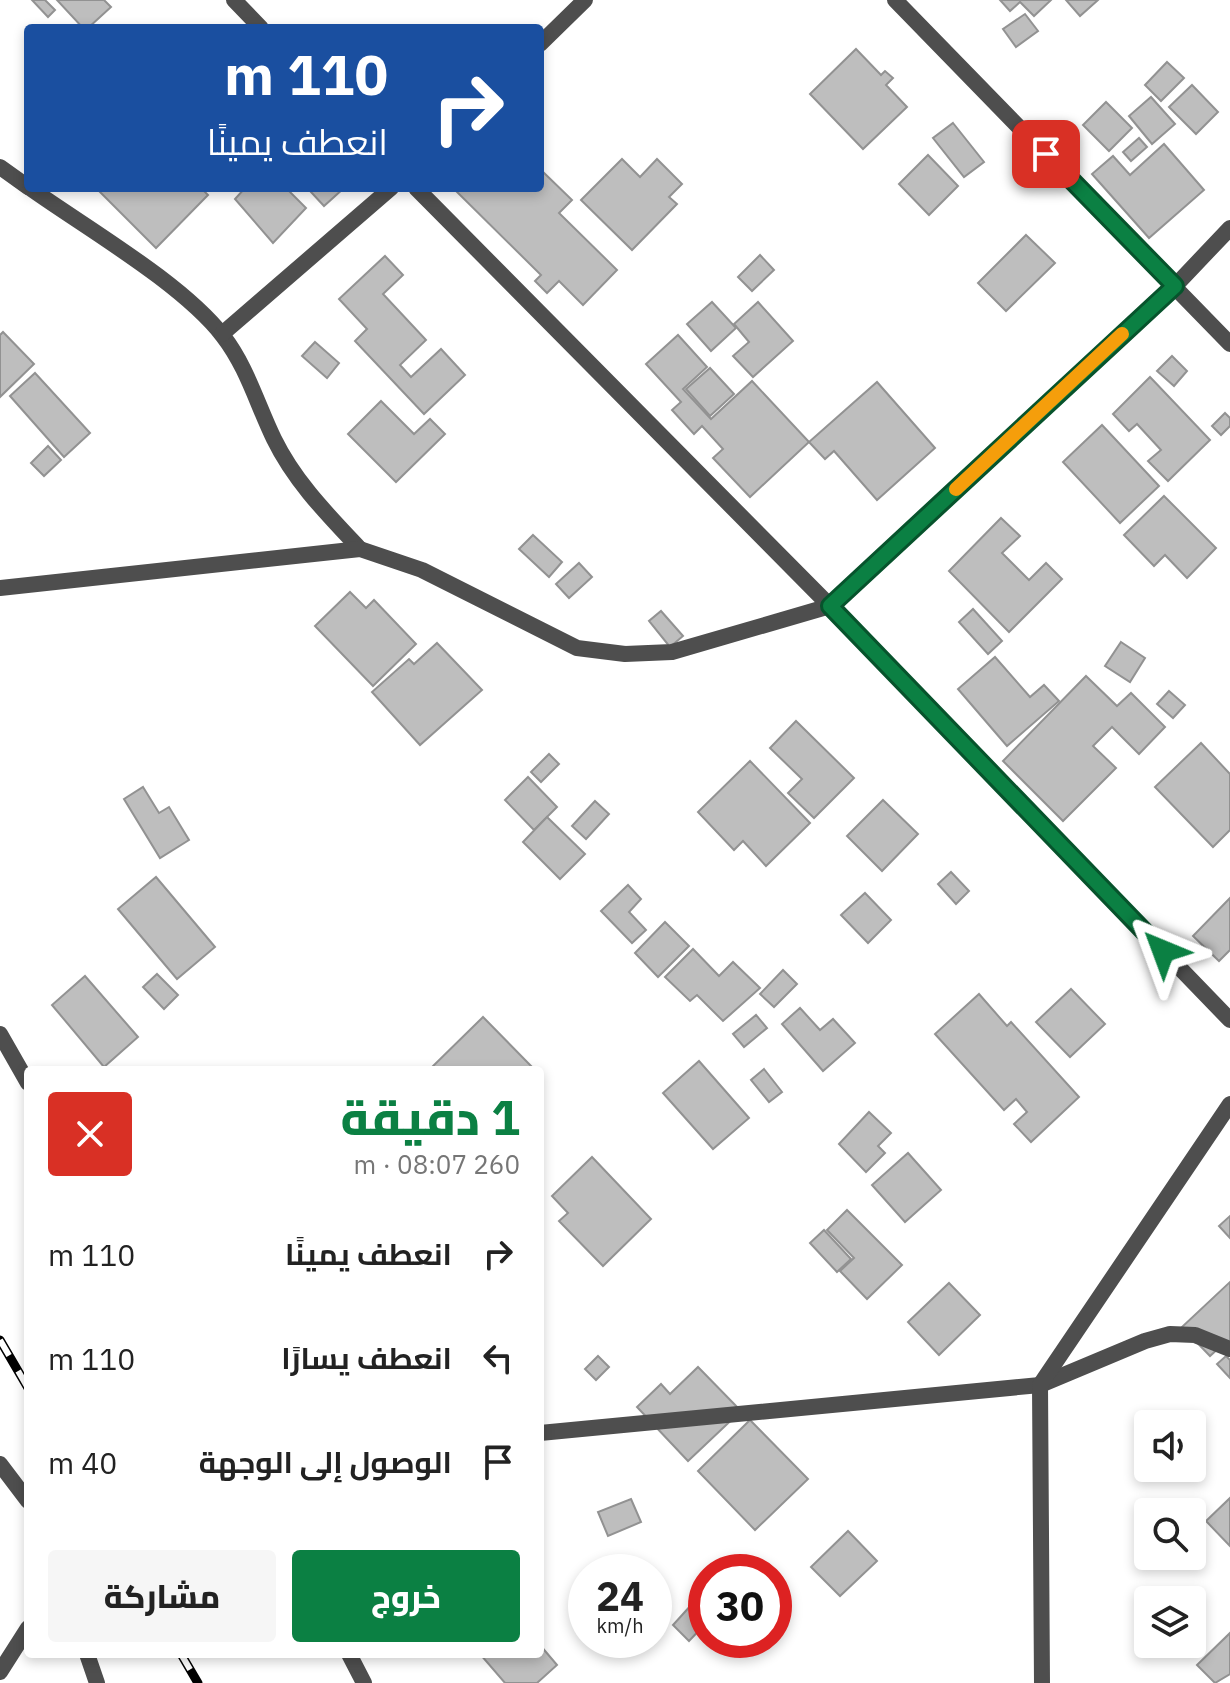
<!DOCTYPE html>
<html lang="ar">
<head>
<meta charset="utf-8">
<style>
  :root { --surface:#fff; --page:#f6f6f6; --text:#222; --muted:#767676; --accent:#0b8043 }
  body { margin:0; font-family:"IBM Plex Sans",Cairo,sans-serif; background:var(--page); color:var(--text); direction:rtl; height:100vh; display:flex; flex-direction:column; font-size:30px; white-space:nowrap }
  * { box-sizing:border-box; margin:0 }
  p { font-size:26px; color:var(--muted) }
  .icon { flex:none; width:44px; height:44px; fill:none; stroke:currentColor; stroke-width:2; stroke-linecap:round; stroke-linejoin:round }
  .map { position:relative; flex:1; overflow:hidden; direction:ltr }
  .details { position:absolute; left:24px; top:1066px; width:520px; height:592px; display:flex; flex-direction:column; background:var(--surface); border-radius:8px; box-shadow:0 4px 12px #0003; direction:rtl }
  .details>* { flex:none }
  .banner { position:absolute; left:24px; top:24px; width:520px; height:168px; border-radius:8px; box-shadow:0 4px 12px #0003; direction:rtl; background:#1a4fa0; color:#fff; overflow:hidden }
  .controls { position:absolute; left:1134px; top:1410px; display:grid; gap:16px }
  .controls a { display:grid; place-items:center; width:72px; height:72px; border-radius:8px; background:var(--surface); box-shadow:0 4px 12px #0003; font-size:40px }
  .speed { position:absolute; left:568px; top:1554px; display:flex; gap:16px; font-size:40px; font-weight:700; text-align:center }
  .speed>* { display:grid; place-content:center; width:104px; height:104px; border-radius:50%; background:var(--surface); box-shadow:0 4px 12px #0003; line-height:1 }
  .speed small { font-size:20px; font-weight:400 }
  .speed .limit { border:12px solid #d22; background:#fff; color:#111 }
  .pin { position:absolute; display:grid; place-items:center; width:68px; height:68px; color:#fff; margin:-34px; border-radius:16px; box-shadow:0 4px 12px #0006 }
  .me { position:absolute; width:88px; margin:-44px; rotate:316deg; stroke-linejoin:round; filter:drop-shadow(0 0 6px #0008) }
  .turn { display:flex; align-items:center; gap:28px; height:168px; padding:0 24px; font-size:36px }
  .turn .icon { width:104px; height:104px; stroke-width:2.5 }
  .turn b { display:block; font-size:56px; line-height:68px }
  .round { display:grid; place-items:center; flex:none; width:84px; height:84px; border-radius:8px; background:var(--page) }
  .head { display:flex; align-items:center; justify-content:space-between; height:136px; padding:0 24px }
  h1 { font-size:48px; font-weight:800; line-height:60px; color:var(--accent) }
  .action { display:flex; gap:16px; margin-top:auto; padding:16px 24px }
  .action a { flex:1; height:92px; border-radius:8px; background:var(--accent); color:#fff; font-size:32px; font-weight:800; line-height:92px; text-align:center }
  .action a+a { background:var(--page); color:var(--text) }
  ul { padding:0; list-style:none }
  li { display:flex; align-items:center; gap:24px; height:104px; padding:0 24px }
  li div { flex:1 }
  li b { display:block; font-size:30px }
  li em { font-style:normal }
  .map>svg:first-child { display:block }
</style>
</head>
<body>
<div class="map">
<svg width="1230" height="1683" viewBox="0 0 1230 1683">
  <rect width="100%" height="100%" fill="#fff"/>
  <g fill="#bebebe" stroke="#929292" stroke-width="2">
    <polygon points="32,0 45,0 55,10 48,17"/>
    <polygon points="57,0 104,0 111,7 88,28 83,28"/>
    <polygon points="1000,0 1051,0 1034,16 1020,2 1010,11"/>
    <polygon points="1066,0 1098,0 1080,16"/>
    <polygon points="1025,14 1038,31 1016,47 1003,29"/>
    <polygon points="856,49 881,75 885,71 893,78 886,85 907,107 863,149 810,94"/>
    <polygon points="1167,62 1184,78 1161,101 1145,85"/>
    <polygon points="1192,85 1218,112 1196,134 1169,107"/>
    <polygon points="1151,97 1175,124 1152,144 1129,116"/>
    <polygon points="1106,102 1132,128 1109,151 1083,125"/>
    <polygon points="953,123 984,162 964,177 933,138"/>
    <polygon points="1139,138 1147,147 1131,161 1123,152"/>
    <polygon points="1164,144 1204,190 1149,238 1092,174 1113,156 1130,175"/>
    <polygon points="928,155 958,186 929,215 899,184"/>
    <polygon points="622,159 640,177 657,159 682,184 669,197 677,204 632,250 581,200"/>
    <polygon points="540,169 572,200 559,213 617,270 583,305 559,281 547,293 535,281 541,275 453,188 540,188"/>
    <polygon points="96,188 201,188 208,195 156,248"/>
    <polygon points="245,188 286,188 306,208 273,243 235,199"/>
    <polygon points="315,188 344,188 324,206 311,192"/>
    <polygon points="1026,235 1055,263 1006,311 978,283"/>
    <polygon points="760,255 774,270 752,291 738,277"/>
    <polygon points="385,256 403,275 383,294 426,340 400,365 411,377 441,349 465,375 424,414 355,341 367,329 339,299"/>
    <polygon points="712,302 736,328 711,351 687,324"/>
    <polygon points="758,302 793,341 753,377 733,356 749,342 734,324"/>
    <polygon points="3,332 34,364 0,397 0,335"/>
    <polygon points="678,335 707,367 683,389 711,419 752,381 809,442 750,497 713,458 723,449 702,426 694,434 672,410 681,402 646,364"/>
    <polygon points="315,342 339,363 327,378 302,356"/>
    <polygon points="1172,356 1187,371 1174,386 1157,371"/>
    <polygon points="710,368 734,394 710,416 686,389"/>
    <polygon points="35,373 90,433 64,457 10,396"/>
    <polygon points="1150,377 1210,440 1168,481 1148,461 1161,450 1137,424 1129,431 1113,414"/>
    <polygon points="877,382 935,448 877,500 834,451 825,459 809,442"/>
    <polygon points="381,401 414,434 430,419 445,434 396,482 348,434"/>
    <polygon points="1225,413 1230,418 1230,426 1221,435 1212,426"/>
    <polygon points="1102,425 1159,486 1120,523 1063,462"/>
    <polygon points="48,446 61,460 44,476 31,463"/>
    <polygon points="1164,496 1216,548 1187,578 1165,555 1154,566 1124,535"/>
    <polygon points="1001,518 1020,536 1002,553 1029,580 1046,563 1062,579 1009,632 949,571"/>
    <polygon points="533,535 562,562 549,577 519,549"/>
    <polygon points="579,563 592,577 569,598 556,584"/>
    <polygon points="350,592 366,608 374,600 416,644 373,686 315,626"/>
    <polygon points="973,609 1002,641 988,654 959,622"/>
    <polygon points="661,611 683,636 670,647 649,621"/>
    <polygon points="1121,642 1145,658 1130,682 1105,666"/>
    <polygon points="437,643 482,690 420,745 372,692 409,659 414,664"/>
    <polygon points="995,657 1030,697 1044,685 1059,701 1007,746 958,689"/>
    <polygon points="1086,676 1117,706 1131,693 1165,727 1139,754 1112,727 1093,746 1116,768 1063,821 1003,761"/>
    <polygon points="1169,691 1185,705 1173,718 1157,704"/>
    <polygon points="796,721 854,778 814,818 788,793 802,779 770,748"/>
    <polygon points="1201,743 1230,774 1230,830 1213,847 1155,787"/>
    <polygon points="549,754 559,764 541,782 531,772"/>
    <polygon points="750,761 810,823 766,866 743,841 734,850 698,812"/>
    <polygon points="528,777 557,807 534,830 505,800"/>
    <polygon points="143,787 159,813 169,807 189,840 160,858 124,799"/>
    <polygon points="883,800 918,834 882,871 847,836"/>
    <polygon points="595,801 609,814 586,839 572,826"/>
    <polygon points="547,817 585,854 560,879 523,842"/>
    <polygon points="951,872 969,891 956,904 938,884"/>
    <polygon points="156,877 215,947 177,979 118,909"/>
    <polygon points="628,885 641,899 629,912 646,930 632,943 601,911"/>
    <polygon points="865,893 891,920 868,943 841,915"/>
    <polygon points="1230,898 1230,950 1219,961 1193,936"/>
    <polygon points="665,922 689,946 658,977 635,953"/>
    <polygon points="693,949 719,976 733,962 760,988 723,1021 697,995 690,1001 665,977"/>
    <polygon points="783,970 797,984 774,1007 760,994"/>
    <polygon points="157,974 178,995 164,1009 143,987"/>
    <polygon points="85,976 138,1037 104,1067 52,1005"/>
    <polygon points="1071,989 1105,1024 1070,1057 1036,1022"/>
    <polygon points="979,994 1007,1026 1011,1022 1079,1097 1031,1142 1014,1124 1027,1112 1016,1099 1004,1110 935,1034"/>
    <polygon points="800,1008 820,1030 833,1019 855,1043 823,1071 782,1024"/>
    <polygon points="756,1015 767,1028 744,1047 733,1034"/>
    <polygon points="483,1017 535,1070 429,1070"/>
    <polygon points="699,1061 749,1118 713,1149 663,1093"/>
    <polygon points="764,1069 782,1092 769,1102 751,1080"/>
    <polygon points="869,1112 891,1133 878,1146 885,1153 866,1172 839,1144"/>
    <polygon points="908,1153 941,1190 905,1222 872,1185"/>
    <polygon points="592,1157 651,1219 603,1266 559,1221 568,1213 552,1196"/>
    <polygon points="847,1210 902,1265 867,1299 840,1271 854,1258 827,1230"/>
    <polygon points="1230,1216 1230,1238 1219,1226"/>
    <polygon points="824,1230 851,1259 837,1272 810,1243"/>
    <polygon points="1230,1282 1230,1354 1222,1345 1210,1356 1182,1327"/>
    <polygon points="949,1283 980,1315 939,1355 908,1322"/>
    <polygon points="598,1356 609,1367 596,1380 585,1369"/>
    <polygon points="1226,1356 1230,1360 1230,1378 1217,1364"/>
    <polygon points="698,1367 741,1411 688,1461 637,1407 661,1384 670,1394"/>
    <polygon points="750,1420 808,1479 755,1530 698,1471"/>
    <polygon points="1230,1498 1230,1546 1206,1521"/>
    <polygon points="631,1499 641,1522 608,1536 598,1512"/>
    <polygon points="848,1531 877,1561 840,1596 811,1567"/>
    <polygon points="693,1603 706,1614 706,1623 689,1641 673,1625"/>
    <polygon points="1230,1633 1230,1674 1215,1683 1197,1665"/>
    <polygon points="540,1645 557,1665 537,1683 505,1683 480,1654 540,1654"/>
  </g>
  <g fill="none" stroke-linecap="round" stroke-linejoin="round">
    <g stroke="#4e4e4e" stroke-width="16">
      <polyline points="234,0 261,28"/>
      <polyline points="895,0 1230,344"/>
      <polyline points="540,44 585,0"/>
      <polyline points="0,167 28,187"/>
      <path d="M30 188C86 228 182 283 223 336 247 367 257 404 274 439 295 482 328 515 360 549"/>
      <polyline points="416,188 830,606 1230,1020"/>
      <polyline points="222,334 391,188"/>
      <polyline points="0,588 360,549 422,570 577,648 625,654 672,652 830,606 1175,286 1230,228"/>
      <polyline points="0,1034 28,1083"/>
      <polyline points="540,1433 1040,1385 1145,1341 1170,1334 1195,1335 1230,1349"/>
      <polyline points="0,1464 28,1501"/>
      <polyline points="87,1654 97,1683"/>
      <polyline points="349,1654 364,1683"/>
      <polyline points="0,1672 28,1628"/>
      <polyline points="1042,1683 1040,1385 1230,1104"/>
    </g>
    <defs>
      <g id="rail">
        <polyline points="0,1340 28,1388"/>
        <polyline points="181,1654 198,1683"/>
      </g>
    </defs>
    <use href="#rail" stroke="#000" stroke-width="9"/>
    <use href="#rail" stroke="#fff" stroke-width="6" stroke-dasharray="18" stroke-linecap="butt"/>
  </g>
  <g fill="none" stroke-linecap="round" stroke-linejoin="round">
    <defs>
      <polyline id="route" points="1046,154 1175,286 830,606 1163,951"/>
    </defs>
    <use href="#route" stroke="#07532c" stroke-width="20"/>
    <use href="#route" stroke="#0b8043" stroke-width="14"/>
    <polyline stroke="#f59e0b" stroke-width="14" points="956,489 1122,334"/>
  </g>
</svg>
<div class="controls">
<a><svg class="icon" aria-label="sound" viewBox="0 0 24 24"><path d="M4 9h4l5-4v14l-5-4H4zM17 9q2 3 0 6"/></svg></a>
<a><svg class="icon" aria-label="search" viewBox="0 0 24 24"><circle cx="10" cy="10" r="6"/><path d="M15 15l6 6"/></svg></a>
<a><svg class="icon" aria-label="layers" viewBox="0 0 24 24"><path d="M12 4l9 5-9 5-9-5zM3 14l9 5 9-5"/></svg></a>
</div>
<div class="speed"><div>24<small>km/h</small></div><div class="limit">30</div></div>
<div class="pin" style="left:1046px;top:154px;background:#d93025"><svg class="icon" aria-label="arrive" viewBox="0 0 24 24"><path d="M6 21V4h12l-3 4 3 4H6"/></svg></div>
<svg class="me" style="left:1163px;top:951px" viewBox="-20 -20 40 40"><path d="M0-17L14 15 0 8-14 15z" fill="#0b8043" stroke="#fff" stroke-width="4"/></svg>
<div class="banner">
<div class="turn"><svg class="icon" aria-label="right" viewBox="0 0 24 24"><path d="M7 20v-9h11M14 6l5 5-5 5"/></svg><div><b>110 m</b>انعطف يمينًا</div></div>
</div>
<section class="details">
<div class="head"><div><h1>1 دقيقة</h1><p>260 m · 08:07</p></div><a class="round" style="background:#d93025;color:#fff"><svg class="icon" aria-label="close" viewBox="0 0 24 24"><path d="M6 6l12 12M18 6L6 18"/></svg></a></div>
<ul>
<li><svg class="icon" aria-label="right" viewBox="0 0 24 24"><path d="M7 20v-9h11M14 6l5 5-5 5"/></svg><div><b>انعطف يمينًا</b></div><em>110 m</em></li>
<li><svg class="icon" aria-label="left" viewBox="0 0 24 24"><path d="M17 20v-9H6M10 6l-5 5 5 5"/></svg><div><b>انعطف يسارًا</b></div><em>110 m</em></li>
<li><svg class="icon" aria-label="arrive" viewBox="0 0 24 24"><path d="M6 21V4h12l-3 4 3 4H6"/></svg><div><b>الوصول إلى الوجهة</b></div><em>40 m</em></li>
</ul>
<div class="action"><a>خروج</a><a>مشاركة</a></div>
</section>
</div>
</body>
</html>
